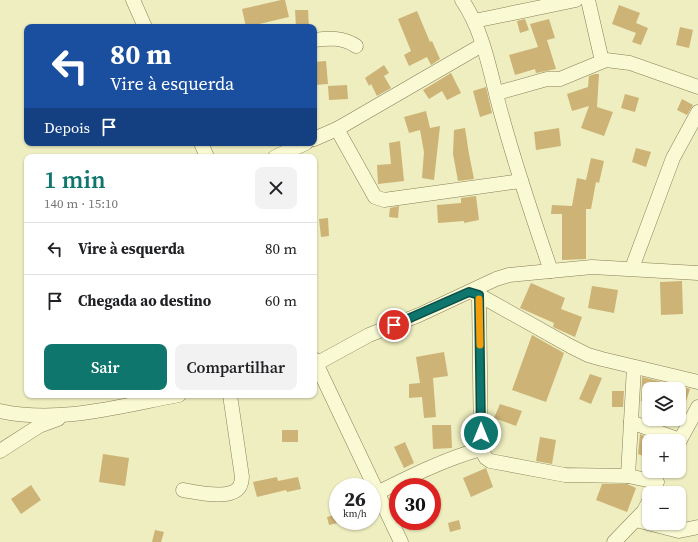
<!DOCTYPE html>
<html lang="pt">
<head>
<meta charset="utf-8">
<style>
  :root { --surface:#fff; --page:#f2f2f2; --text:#202124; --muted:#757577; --line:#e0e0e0; --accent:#0f766e }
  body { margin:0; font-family:"Source Serif 4",serif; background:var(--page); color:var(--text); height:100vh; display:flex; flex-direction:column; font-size:15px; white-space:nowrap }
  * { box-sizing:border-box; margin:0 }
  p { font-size:13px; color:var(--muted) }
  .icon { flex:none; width:22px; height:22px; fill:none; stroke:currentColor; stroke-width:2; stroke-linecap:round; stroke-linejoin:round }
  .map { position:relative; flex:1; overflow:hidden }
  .drawer { position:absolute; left:24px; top:154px; width:293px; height:244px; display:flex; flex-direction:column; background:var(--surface); border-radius:8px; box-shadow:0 1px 3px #0004 }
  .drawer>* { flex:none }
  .hud { position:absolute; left:24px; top:24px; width:293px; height:122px; border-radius:8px; box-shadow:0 1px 3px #0004; background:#1a4fa0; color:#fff; overflow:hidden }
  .controls { position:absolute; left:642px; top:382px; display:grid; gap:8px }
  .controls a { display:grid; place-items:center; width:44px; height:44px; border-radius:8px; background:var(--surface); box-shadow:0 1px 3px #0004; font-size:20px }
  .speed { position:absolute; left:329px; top:478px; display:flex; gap:8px; font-size:20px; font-weight:700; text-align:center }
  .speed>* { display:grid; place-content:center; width:52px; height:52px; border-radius:50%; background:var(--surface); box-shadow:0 1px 3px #0004; line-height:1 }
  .speed small { font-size:10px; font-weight:400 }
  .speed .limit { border:6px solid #d22; background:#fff; color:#111 }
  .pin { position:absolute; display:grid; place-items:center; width:34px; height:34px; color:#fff; margin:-17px; border:2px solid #fff; border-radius:50%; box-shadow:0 1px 4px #0007 }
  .me { position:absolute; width:44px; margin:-22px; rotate:0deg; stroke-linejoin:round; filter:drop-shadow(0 0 3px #0008) }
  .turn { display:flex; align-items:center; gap:14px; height:84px; padding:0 20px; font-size:18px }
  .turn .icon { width:52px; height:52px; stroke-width:2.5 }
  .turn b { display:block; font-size:28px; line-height:34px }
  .then { display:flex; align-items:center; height:38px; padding:0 20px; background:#0003; gap:8px; font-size:15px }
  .round { display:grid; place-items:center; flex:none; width:42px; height:42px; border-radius:8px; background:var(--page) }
  .head { display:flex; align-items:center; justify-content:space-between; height:68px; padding:0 20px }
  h1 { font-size:24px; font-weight:600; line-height:30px; color:var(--accent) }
  .action { display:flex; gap:8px; margin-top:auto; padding:8px 20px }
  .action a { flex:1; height:46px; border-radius:8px; background:var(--accent); color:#fff; font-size:16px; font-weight:600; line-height:46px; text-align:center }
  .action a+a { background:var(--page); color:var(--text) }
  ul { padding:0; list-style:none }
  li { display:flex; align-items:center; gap:12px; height:52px; padding:0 20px; border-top:1px solid var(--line) }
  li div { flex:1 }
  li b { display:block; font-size:15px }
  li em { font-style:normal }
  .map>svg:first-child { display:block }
</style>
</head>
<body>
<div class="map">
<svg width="698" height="542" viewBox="0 0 698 542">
  <rect width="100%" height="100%" fill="#eeeec0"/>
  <g fill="#cdb375">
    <polygon points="281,0 285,0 289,17 246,27 242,9"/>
    <polygon points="619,5 640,13 636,23 648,28 641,45 632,42 636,33 612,24"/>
    <polygon points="295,10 308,10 309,27 296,27"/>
    <polygon points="417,11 430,42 432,41 440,59 431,65 427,57 409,66 404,55 411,51 398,19"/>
    <polygon points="525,19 529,30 520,33 517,21"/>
    <polygon points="549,19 555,38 547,40 556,69 536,73 535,69 515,75 509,55 538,47 530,24"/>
    <polygon points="680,27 693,30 689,48 676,45"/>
    <polygon points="326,61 328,84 314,85 314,62"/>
    <polygon points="384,65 389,73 384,76 391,88 377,96 371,84 369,86 365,78"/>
    <polygon points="451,73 461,93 447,100 442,91 429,99 423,90"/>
    <polygon points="595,74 599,74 597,107 613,112 604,136 581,128 589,106 572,111 567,94 588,87 589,76"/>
    <polygon points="347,85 348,99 329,100 328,86"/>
    <polygon points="486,87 492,113 480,117 473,91"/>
    <polygon points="625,94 639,98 635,112 621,108"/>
    <polygon points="682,99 693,105 687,115 677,110"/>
    <polygon points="426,111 430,128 440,126 434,180 422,178 424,152 420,130 409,133 404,117"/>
    <polygon points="465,128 469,154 474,179 458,181 453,154 454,130"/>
    <polygon points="559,128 561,146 536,150 534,132"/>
    <polygon points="400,141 404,181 378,184 377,165 391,164 389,143"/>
    <polygon points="636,148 651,152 646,167 632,162"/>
    <polygon points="591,158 604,161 599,183 596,182 591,209 586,209 586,259 562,260 562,214 551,214 552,205 572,206 577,178 586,180"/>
    <polygon points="476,196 479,220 464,223 464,221 438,223 437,205 461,203 461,198"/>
    <polygon points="399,206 398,218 389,217 390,208"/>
    <polygon points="328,218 329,236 321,237 319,219"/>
    <polygon points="682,281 683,314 661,315 660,282"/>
    <polygon points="531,283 565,298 561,309 582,317 575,337 553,327 554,323 520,308"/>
    <polygon points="592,286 618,290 614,313 588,308"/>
    <polygon points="532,335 564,353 546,402 512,390"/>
    <polygon points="444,352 448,376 433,378 436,417 424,418 422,397 409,398 409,384 420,383 416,357"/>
    <polygon points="590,374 602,378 591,404 579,399"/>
    <polygon points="642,377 691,389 690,389 681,417 679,417 679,389 649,389 649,403 641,401"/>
    <polygon points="612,391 624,391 623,407 612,407"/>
    <polygon points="500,404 522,411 516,426 494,418"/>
    <polygon points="432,425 451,425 452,448 433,449"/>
    <rect x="282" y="430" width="16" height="12"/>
    <polygon points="640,434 649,438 649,458 638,454"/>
    <polygon points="540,437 556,440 552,464 536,461"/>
    <polygon points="405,442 414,463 404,468 394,447"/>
    <polygon points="103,454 129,458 125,486 99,482"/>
    <polygon points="486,468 493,487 471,497 463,478"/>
    <polygon points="277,477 278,481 298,477 301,489 287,492 286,490 257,497 253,482"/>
    <polygon points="602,484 627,484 636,488 627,512 596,500"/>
    <polygon points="31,485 41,500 21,514 11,499"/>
    <polygon points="338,514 338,523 329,525 327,517"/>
    <polygon points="459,520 461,529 450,532 448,523"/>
    <polygon points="155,530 164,532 161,542 152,542"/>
  </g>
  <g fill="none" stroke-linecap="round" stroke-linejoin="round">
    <defs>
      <g id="minor">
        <polyline points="133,0 145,27"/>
        <path d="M462 0C486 35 491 80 503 120 517 171 534 221 551 271"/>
        <polyline points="588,0 602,61"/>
        <polyline points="474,21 576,0"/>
        <path d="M314 40C329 38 343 37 356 46"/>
        <polyline points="497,93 547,79 560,79 606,60 630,63 698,87"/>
        <polyline points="337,129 375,197 384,200 521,181"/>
        <polyline points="314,139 337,129 482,45"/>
        <polyline points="201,143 207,157"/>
        <polyline points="275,157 306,143"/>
        <polyline points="632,268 673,158 698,112"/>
        <polyline points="473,293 479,295 570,346 588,355 602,359 698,382"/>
        <polyline points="479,295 481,449 486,458 490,461 565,475 628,476 657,482"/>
        <polyline points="314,359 401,542"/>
        <polyline points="314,365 369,335 419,315 496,279 509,275 592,267 698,273"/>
        <path d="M0 411C60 424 120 406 179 395"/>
        <polyline points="631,422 680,440"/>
        <polyline points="679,442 698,407"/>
        <polyline points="0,451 39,426 58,419"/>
        <polyline points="628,476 634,367"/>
        <path d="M183 490C196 492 232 501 240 486 241 484 242 480 242 477L230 395"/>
        <path d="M377 493C411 476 445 459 481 449"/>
        <polyline points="636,520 679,531 698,527"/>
        <polyline points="614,542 644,511 649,501"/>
      </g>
    </defs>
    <use href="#minor" stroke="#887f57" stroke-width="15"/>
    <use href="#minor" stroke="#f9f9d3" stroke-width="14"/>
  </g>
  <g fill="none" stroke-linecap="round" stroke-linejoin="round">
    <defs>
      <polyline id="route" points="394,325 469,292 479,295 481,433"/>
    </defs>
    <use href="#route" stroke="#0a4d48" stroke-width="10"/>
    <use href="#route" stroke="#0f766e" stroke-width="7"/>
    <polyline stroke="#f59e0b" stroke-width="7" points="479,299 480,345"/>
  </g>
</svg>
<div class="controls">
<a><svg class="icon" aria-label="layers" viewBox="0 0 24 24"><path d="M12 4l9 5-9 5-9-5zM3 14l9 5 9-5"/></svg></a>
<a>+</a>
<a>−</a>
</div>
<div class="speed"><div>26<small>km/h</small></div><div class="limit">30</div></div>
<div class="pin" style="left:394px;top:325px;background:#d93025"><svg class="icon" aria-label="arrive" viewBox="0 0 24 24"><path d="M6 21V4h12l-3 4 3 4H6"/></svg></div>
<svg class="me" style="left:481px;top:433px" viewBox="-20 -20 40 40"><circle r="17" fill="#0f766e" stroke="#fff" stroke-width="3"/><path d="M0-11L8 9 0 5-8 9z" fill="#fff"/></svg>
<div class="hud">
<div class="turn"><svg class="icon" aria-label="left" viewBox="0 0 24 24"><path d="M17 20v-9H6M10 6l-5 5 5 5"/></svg><div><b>80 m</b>Vire à esquerda</div></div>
<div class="then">Depois<svg class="icon" aria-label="arrive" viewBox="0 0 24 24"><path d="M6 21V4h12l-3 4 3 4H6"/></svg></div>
</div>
<section class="drawer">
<div class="head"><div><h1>1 min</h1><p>140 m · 15:10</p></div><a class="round"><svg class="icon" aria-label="close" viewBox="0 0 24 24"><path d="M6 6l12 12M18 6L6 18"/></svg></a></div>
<ul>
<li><svg class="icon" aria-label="left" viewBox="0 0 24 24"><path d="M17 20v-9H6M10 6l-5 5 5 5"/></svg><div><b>Vire à esquerda</b></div><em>80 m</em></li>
<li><svg class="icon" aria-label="arrive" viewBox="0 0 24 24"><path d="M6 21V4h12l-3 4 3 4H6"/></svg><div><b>Chegada ao destino</b></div><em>60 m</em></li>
</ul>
<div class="action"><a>Sair</a><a>Compartilhar</a></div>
</section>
</div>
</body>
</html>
